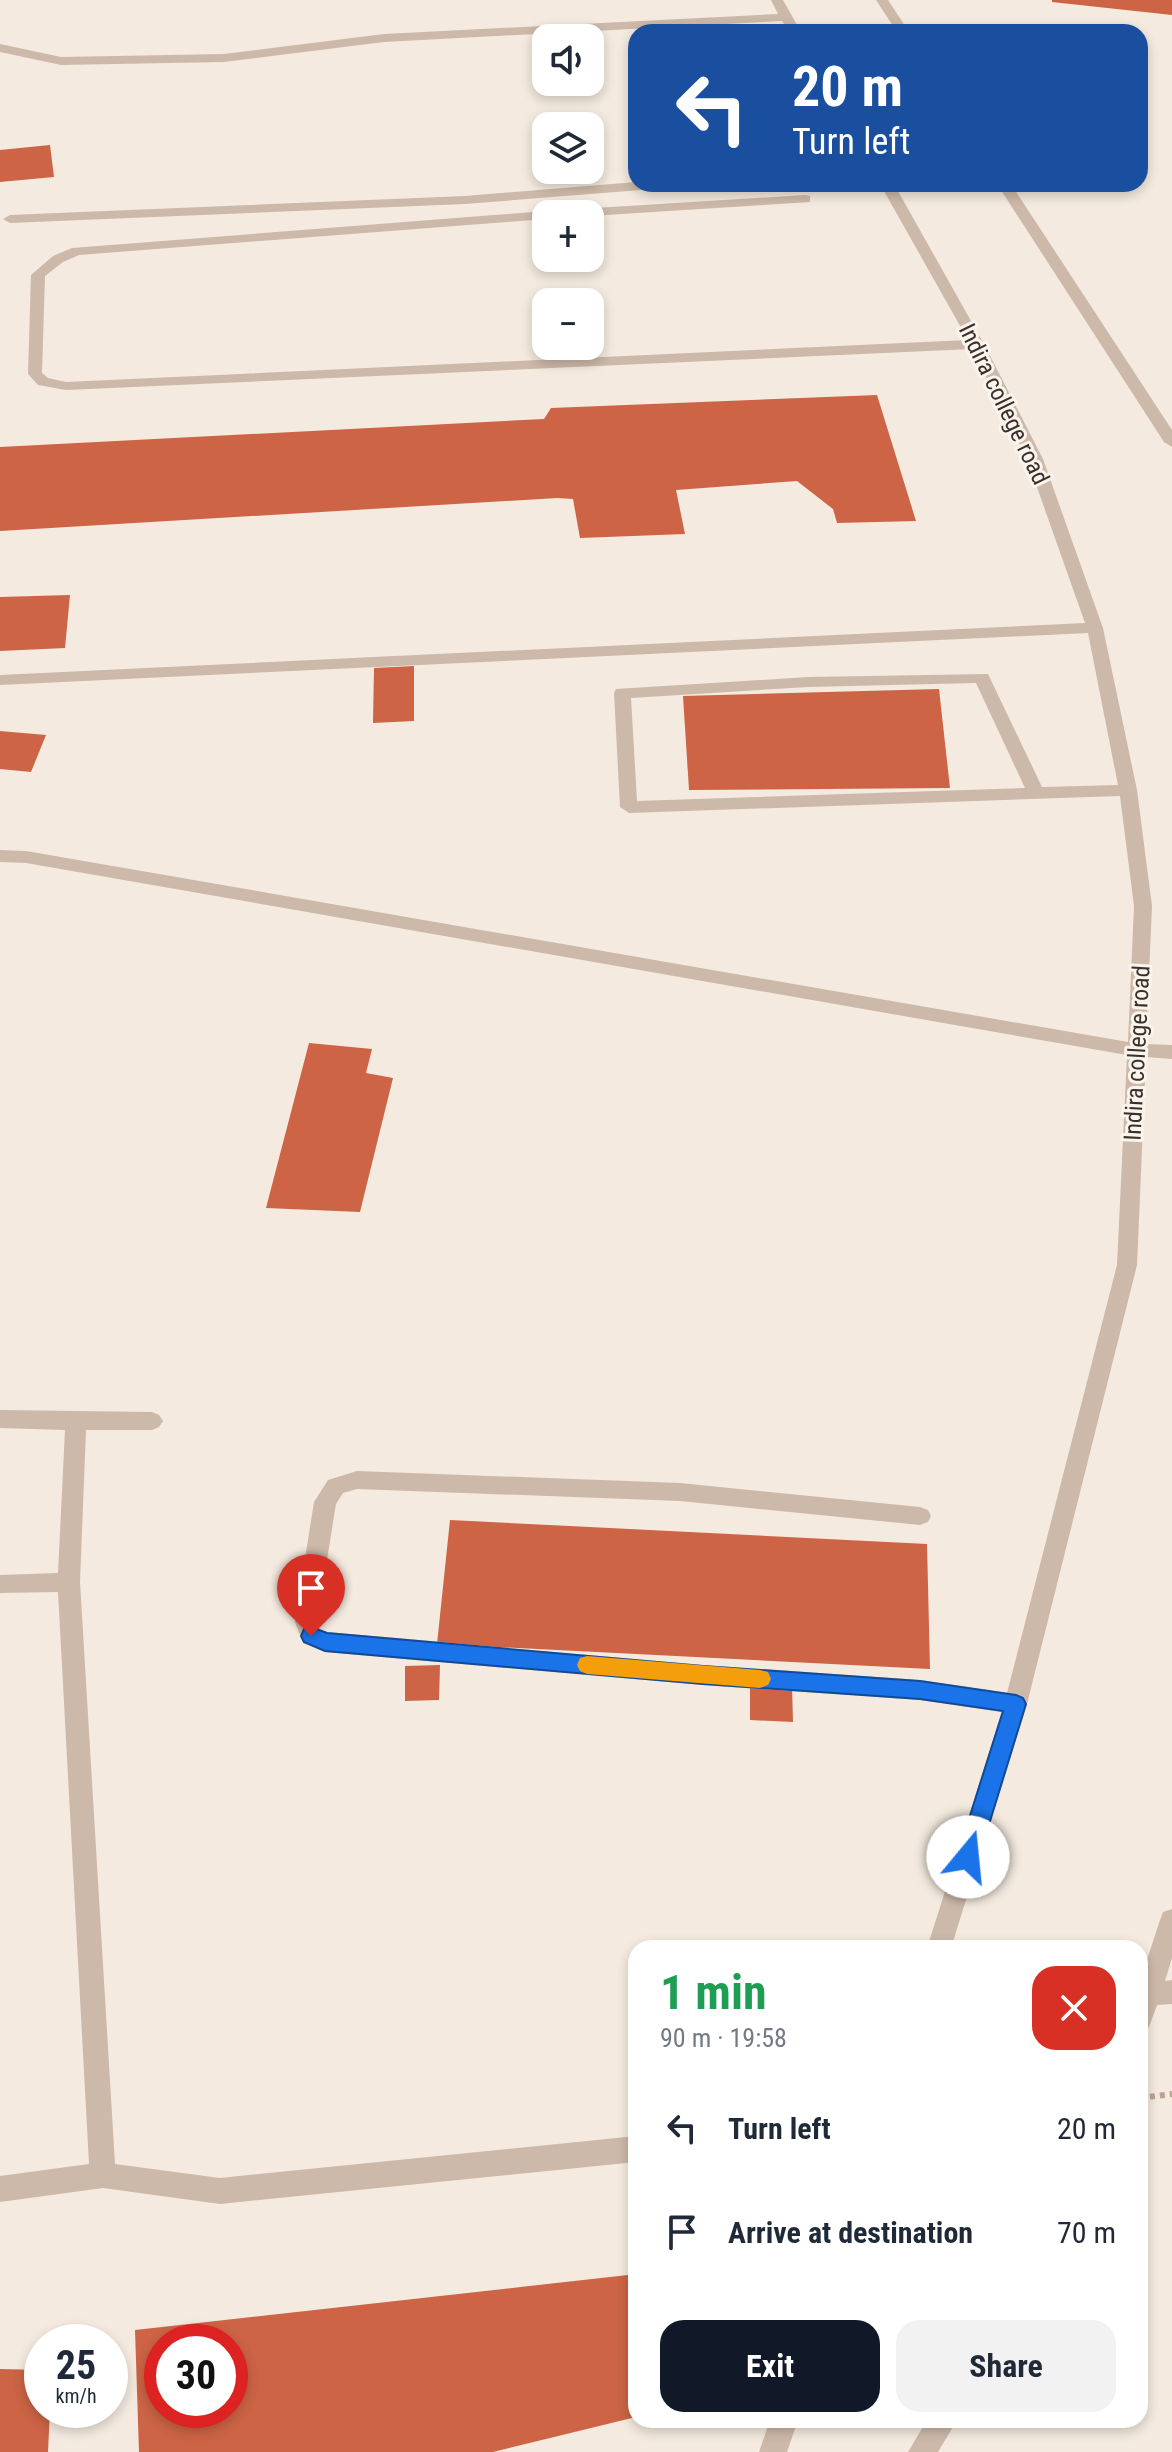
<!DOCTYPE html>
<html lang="en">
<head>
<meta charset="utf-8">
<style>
  :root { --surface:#fff; --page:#f2f2f3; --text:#1f2937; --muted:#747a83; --accent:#111827 }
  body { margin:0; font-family:"Roboto Condensed",sans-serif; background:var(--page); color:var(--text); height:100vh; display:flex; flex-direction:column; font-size:30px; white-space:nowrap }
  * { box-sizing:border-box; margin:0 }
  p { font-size:26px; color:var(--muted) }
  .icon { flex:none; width:44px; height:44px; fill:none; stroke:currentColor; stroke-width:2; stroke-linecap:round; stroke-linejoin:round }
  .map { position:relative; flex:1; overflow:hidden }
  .panel { position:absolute; left:628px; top:1940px; width:520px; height:488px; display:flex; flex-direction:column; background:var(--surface); border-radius:24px; box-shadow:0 4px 12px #0003 }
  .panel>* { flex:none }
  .guide { position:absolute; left:628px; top:24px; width:520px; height:168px; border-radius:24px; box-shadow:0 4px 12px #0003; background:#1a4fa0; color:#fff; overflow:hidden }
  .tools { position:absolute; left:532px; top:24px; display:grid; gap:16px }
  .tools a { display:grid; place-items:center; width:72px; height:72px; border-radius:16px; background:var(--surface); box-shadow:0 4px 12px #0003; font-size:40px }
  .speed { position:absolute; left:24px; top:2324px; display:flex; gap:16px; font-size:40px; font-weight:700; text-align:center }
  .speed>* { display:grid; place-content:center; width:104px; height:104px; border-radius:50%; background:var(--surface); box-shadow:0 4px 12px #0003; line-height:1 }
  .speed small { font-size:20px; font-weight:400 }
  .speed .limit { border:12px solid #d22; background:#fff; color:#111 }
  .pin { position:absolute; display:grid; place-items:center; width:68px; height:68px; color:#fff; margin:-82px -34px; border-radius:50% 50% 50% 0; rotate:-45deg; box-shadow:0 0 8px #0007 }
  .pin .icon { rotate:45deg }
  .me { position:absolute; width:88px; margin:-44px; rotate:17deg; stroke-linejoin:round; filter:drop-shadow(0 0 6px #0008) }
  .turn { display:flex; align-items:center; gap:28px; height:168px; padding:0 32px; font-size:36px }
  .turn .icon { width:104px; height:104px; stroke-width:2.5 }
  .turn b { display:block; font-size:56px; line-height:68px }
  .round { display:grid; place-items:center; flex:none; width:84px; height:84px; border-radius:24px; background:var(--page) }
  .head { display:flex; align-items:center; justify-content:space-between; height:136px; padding:0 32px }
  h1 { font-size:48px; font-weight:700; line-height:60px; color:#1e9e55 }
  .button { display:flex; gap:16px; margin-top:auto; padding:16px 32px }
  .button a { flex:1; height:92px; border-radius:24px; background:var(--accent); color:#fff; font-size:32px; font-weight:700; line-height:92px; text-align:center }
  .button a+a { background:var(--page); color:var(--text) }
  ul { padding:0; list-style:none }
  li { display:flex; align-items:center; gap:24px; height:104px; padding:0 32px }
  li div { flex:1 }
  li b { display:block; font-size:30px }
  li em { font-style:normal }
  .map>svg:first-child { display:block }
</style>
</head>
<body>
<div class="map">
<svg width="1172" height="2452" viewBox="0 0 1172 2452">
  <rect width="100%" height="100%" fill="#f4eadf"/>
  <g fill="#cc6445" fill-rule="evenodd">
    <polygon points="1052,0 1172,0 1172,15 1052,2"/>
    <polygon points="50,145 54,177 0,182 0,150"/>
    <polygon points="877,395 916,521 837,523 833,509 797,481 676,490 685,534 580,538 573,499 557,498 0,531 0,447 544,419 551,408"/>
    <polygon points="70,595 65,648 0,651 0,597"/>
    <polygon points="414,666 414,721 373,723 374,668"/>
    <polygon points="939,689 950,788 689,790 683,696"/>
    <polygon points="0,731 46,735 31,772 0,769"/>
    <polygon points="309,1043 372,1049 366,1073 393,1078 360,1212 266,1208"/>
    <polygon points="450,1520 927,1544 930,1669 437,1644"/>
    <polygon points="440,1665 439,1700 405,1701 405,1666"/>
    <polygon points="750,1684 792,1686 793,1722 750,1720"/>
    <path d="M628 2275 636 2310V2417L493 2452H139L135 2330ZM162 2342H230V2410H162Z"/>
    <polygon points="0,2369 42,2370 42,2410 50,2410 48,2452 0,2452"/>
  </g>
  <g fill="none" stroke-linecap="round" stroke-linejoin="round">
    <polyline stroke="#baa393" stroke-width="6" stroke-dasharray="5 5" stroke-linecap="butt" points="1140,2098 1172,2094"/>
    <g fill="#cdb9a9" fill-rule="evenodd">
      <polygon points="771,0 783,0 801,32 789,32 782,21 384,42 224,62 61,65 0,52 0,44 61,57 224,54 384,34 778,14"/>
      <polygon points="876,0 888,0 909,32 897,32"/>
      <polygon points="636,182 673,184 666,188 465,204 10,223 3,219 10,215 465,196"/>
      <path d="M880 184H894L984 344 1043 459 1103 628 1137 790 1152 906 1146 1044 1172 1045V1059L1146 1057 1137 1265 1027 1704 951 1948H927L1002 1712 920 1700 703 1685 325 1652 303 1643 295 1622 314 1502 328 1480 357 1471 680 1483 920 1507 928 1510 931 1516 928 1522 920 1525 680 1501 357 1489 343 1493 336 1504 317 1622 320 1630 327 1632 703 1665 920 1680 1007 1693 1117 1265 1127 1055 26 863 0 862V850L26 851 1128 1042 1134 906 1120 796 629 813 620 807 614 693 616 689 808 677 988 674 1042 787 1118 785 1088 633 0 685V675L1085 623 1027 459 972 349 66 390 38 385 28 374 31 275 53 256 72 248 546 211 552 214H546V219L79 255 63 262 45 276 42 373 48 378 66 382 968 340ZM976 683 1025 788 637 801 631 698 808 687Z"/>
      <polygon points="997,184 1011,184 1172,430 1172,447 1164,442"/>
      <polygon points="805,195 810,196 810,202 590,216 590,214 556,214 563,210"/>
      <polygon points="0,1410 152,1412 159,1415 163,1421 159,1427 152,1430 86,1430 80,1582 115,2164 220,2178 636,2136 636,2162 220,2204 103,2188 0,2202 0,2176 89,2164 58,1592 0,1593 0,1575 58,1573 65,1430 0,1428"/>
      <polygon points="1172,1909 1172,1958 1165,1981 1172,1980 1172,2004 1157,2005 1149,2027 1140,2031 1140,1981 1160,1920 1163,1912"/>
      <polygon points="770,2420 798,2420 787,2452 759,2452"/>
      <polygon points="927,2420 957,2420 938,2452 908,2452"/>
    </g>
  </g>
  <polygon fill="#1a73e8" stroke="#114b97" stroke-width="2" points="311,1627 327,1633 703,1666 920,1681 1016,1695 1023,1698 1026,1704 979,1857 976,1864 968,1867 960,1864 957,1857 1003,1711 920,1699 703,1684 325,1651 304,1642 301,1636 304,1629"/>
  <polygon fill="#f59e0b" points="587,1656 760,1670 768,1672 771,1679 768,1685 760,1688 587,1674 580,1671 577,1665 580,1658"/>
  <g text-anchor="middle" stroke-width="6" stroke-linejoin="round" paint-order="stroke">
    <g font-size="24" fill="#3a2f2a" stroke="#fbf4ec">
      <text transform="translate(1004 404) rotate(64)" y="8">Indira college road</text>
      <text transform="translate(1137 1053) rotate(-87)" y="8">Indira college road</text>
    </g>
  </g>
</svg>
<div class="tools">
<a><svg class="icon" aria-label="sound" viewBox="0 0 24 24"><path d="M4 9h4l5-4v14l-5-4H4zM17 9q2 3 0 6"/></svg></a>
<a><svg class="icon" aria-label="layers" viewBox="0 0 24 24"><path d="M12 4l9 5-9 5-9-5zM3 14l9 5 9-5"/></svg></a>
<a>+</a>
<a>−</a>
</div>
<div class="speed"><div>25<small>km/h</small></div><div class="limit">30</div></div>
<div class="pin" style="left:311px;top:1636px;background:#d93025"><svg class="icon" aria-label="arrive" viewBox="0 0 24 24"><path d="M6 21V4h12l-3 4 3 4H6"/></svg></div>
<svg class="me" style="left:968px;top:1857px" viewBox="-20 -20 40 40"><circle r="19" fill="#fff"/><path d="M0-13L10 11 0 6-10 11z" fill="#1a73e8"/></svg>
<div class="guide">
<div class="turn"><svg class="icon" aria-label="left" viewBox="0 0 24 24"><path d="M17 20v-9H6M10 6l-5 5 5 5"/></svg><div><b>20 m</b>Turn left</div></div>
</div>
<section class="panel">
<div class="head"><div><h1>1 min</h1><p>90 m · 19:58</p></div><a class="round" style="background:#d93025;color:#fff"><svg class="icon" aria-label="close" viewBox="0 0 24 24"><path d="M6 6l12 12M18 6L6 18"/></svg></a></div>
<ul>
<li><svg class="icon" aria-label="left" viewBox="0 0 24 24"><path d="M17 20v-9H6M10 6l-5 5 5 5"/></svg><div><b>Turn left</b></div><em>20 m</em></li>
<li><svg class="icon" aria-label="arrive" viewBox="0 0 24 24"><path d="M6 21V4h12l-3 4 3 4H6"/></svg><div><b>Arrive at destination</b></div><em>70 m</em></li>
</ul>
<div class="button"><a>Exit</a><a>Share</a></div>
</section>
</div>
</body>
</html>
